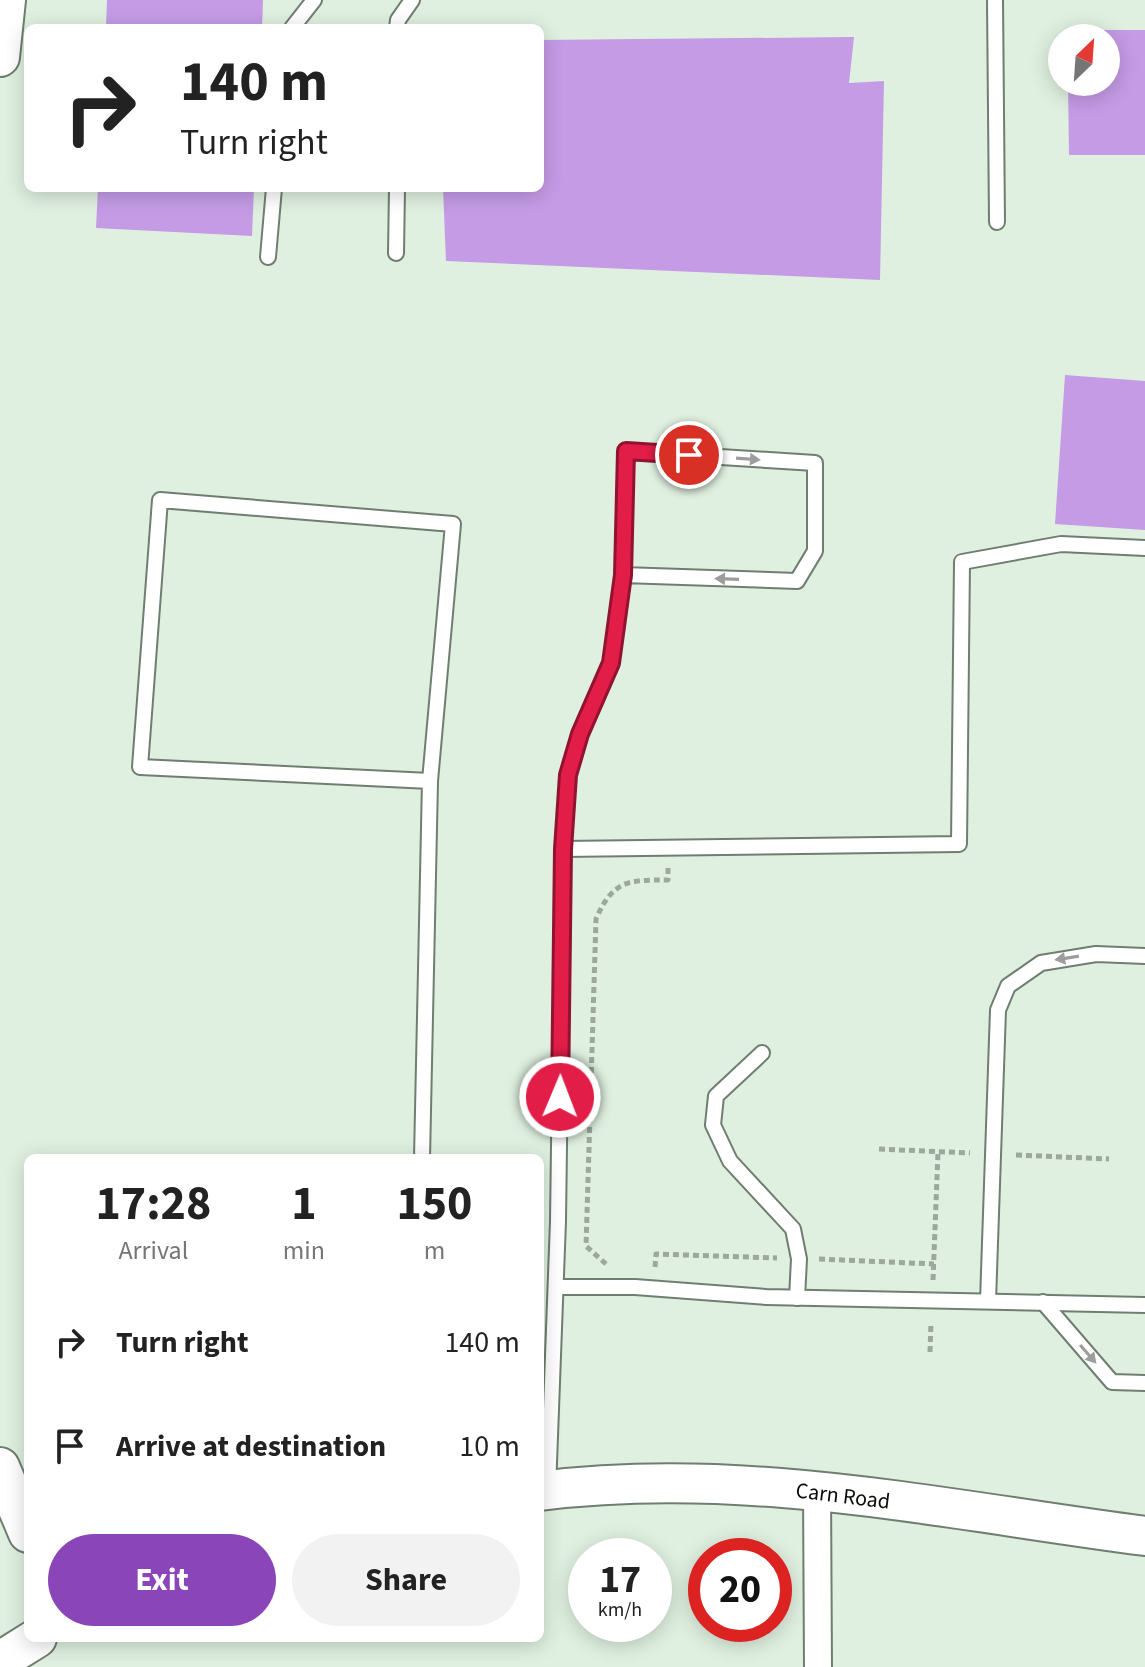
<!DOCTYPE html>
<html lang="en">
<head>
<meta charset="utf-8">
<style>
  :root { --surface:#fff; --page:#f2f2f2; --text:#222; --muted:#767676; --accent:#8a45b9 }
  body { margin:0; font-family:"Source Sans 3",sans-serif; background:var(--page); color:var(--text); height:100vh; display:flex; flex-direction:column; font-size:30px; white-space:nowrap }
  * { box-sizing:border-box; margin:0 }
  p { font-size:26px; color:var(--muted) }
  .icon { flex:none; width:44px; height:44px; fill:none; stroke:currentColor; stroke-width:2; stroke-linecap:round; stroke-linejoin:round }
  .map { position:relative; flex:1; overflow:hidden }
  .details { position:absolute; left:24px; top:1154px; width:520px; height:488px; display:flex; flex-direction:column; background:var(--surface); border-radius:12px; box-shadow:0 4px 20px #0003 }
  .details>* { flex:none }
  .top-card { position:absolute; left:24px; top:24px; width:520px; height:168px; border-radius:12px; box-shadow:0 4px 20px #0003; background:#fff; color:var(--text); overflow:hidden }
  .needle { width:52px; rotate:25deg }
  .fabs { position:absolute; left:1048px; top:24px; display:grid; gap:16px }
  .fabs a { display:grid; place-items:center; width:72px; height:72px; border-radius:50%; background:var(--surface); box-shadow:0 4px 20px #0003; font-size:40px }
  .speed { position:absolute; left:568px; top:1538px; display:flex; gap:16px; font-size:40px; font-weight:700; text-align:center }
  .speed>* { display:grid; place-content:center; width:104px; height:104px; border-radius:50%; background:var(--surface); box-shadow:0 4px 20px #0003; line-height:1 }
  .speed small { font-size:20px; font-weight:400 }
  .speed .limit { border:12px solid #d22; background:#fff; color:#111 }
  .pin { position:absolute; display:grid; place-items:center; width:68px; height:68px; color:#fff; margin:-34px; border:4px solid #fff; border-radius:50%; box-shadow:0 2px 8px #0007 }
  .me { position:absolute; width:88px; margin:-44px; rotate:1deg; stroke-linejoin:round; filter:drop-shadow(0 0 6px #0008) }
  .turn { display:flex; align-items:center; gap:28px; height:168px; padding:0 24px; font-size:36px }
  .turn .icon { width:104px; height:104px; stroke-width:2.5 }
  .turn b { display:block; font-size:56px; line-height:68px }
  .eta { display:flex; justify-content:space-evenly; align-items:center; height:136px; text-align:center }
  .eta b { font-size:48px; font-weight:700; line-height:56px }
  .button { display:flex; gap:16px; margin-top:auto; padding:16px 24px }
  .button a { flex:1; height:92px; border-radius:48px; background:var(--accent); color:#fff; font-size:32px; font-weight:700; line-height:92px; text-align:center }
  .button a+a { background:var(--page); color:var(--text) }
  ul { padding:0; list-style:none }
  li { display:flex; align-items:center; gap:24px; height:104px; padding:0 24px }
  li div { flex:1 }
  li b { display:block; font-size:30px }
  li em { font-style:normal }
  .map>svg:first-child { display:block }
</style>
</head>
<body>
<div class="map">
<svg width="1145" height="1667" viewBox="0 0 1145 1667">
  <rect width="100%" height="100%" fill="#dff0e0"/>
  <g fill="#c59be6">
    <polygon points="107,0 263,0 262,28 106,28"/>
    <polygon points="1068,30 1145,30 1145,155 1069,155 1068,82 1106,82 1106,38 1068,38"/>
    <polygon points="854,37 849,83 884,81 880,280 446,261 443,188 540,188 540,40"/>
    <polygon points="98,188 254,188 252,236 96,228"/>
    <polygon points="1065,375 1145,381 1145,530 1055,524"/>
  </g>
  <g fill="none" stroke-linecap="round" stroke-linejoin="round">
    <defs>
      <g id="lane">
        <polyline points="995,0 997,222"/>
        <polyline points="292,28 314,0"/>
        <polyline points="397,28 398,20 412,0"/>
        <polyline points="396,253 397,188"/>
        <polyline points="268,257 274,188"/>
        <polyline points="563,849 959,844 962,562 1061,544 1145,548"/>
        <polyline points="762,1053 716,1096 713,1125 730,1161 793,1229 799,1259 797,1298"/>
        <polyline points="422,1158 430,781 453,524 160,500 140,767 430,781"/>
        <polyline points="556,1287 635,1287 766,1297 1145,1305"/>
        <polyline points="988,1301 998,1010 1008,986 1041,963 1096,954 1145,956"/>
        <polyline points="1043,1302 1112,1382 1145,1383"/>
        <polyline points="548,1490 558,1221 563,849 568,775 580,734 611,663 623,575 626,451 815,463 815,551 797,581 623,575"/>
      </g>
      <polyline id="street" points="817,1490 818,1667"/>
      <g id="secondary">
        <polyline points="0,57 6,0"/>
        <polyline points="0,1467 28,1533"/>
        <path d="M540 1491C743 1465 945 1510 1145 1536"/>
        <polyline points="0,1661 37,1638"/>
      </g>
    </defs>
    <use href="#lane" stroke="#6f7e70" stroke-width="18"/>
    <use href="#street" stroke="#6f7e70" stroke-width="30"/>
    <use href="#secondary" stroke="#6f7e70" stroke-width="42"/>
    <g stroke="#9ba89b" stroke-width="5" stroke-dasharray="6 4" stroke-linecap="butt">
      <polyline points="879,1149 970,1153"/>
      <polyline points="1016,1155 1109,1159"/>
      <polyline points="819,1259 934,1264"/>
      <path d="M606 1264 586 1246 596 919C613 880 628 880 668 880V867"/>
      <polyline points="655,1267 656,1254 777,1258"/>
      <polyline points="933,1280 938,1152"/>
      <polyline points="930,1352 931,1322"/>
    </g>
    <use href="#lane" stroke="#fff" stroke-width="14"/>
    <use href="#street" stroke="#fff" stroke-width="26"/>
    <use href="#secondary" stroke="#fff" stroke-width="38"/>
  </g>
  <defs><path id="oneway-solid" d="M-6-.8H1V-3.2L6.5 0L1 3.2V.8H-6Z" transform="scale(2)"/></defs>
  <g fill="#9c9e9c">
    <use href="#oneway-solid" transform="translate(748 459) rotate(4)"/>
    <use href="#oneway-solid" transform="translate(727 579) rotate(-178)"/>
    <use href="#oneway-solid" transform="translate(1067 958) rotate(171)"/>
    <use href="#oneway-solid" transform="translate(1088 1354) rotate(49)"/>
  </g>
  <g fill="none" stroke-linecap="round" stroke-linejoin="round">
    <defs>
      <polyline id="route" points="560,1097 563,849 568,775 580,734 611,663 623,575 626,451 689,455"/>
    </defs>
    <use href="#route" stroke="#92132f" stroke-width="20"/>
    <use href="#route" stroke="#e11d48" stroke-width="14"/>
  </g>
  <g text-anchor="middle" stroke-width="8" stroke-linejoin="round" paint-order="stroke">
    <g font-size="22" fill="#080d08" stroke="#fff">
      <text transform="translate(843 1495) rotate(7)" y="8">Carn Road</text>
    </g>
  </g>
</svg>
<div class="fabs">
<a><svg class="needle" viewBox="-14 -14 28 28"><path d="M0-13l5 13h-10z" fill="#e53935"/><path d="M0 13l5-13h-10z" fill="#767676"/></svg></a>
</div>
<div class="speed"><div>17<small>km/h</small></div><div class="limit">20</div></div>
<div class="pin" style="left:689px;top:455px;background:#d93025"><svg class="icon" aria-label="arrive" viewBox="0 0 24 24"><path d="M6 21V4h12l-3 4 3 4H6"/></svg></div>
<svg class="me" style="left:560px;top:1097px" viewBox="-20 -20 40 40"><circle r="17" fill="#e11d48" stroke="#fff" stroke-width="3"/><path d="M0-11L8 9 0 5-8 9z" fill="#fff"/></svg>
<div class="top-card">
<div class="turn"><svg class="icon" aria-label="right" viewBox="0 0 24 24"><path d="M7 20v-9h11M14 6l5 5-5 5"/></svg><div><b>140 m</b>Turn right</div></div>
</div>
<section class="details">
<div class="eta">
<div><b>17:28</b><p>Arrival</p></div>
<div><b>1</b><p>min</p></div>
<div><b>150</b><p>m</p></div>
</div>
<ul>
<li><svg class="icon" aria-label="right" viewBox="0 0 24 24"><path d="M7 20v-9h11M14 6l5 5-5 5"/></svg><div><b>Turn right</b></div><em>140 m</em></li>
<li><svg class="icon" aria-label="arrive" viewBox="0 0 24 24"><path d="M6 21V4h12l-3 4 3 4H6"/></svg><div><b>Arrive at destination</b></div><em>10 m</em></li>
</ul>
<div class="button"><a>Exit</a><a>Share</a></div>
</section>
</div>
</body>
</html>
